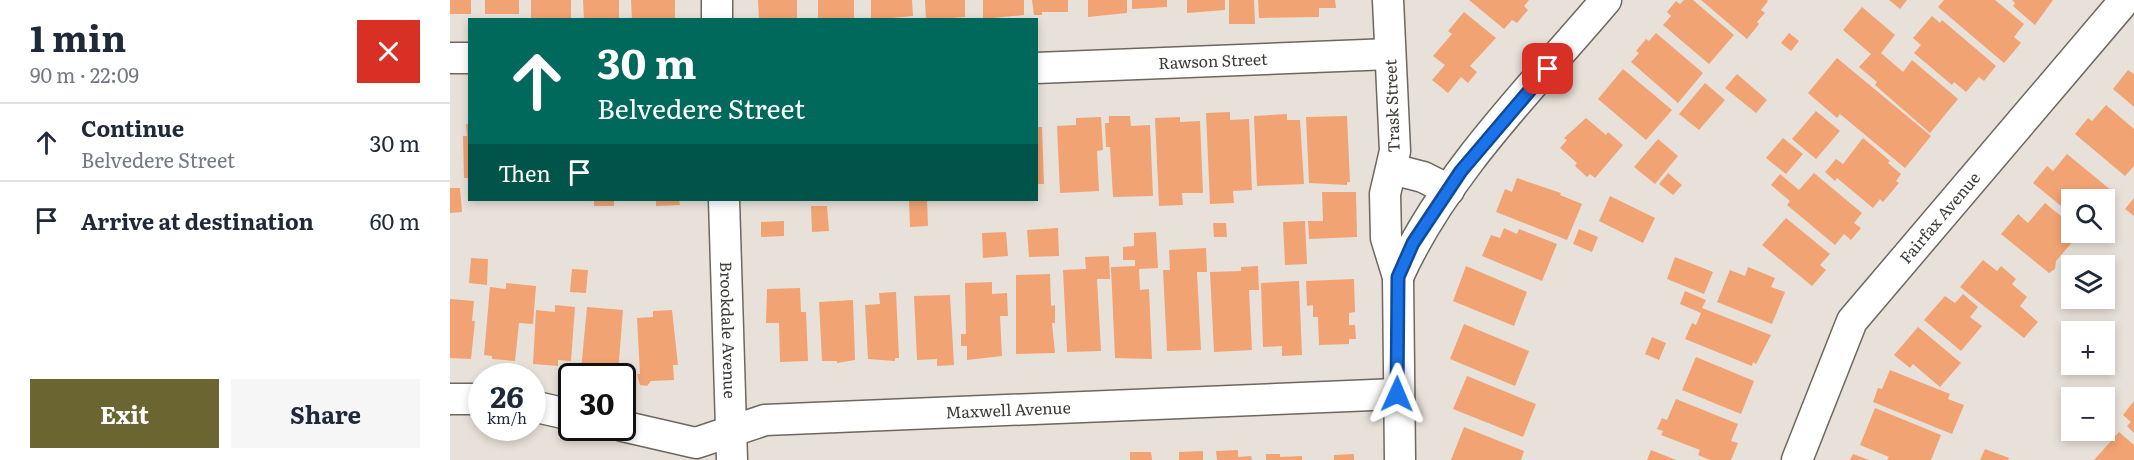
<!DOCTYPE html>
<html lang="en">
<head>
<meta charset="utf-8">
<style>
  :root { --surface:#fff; --page:#f6f6f7; --text:#1f2937; --muted:#747a83; --line:#e0e1e3; --accent:#6b6532 }
  body { margin:0; font-family:Literata,serif; background:var(--page); color:var(--text); height:100vh; display:flex; flex-direction:column; font-size:22px; white-space:nowrap }
  * { box-sizing:border-box; margin:0 }
  p { font-size:20px; color:var(--muted) }
  .icon { flex:none; width:33px; height:33px; fill:none; stroke:currentColor; stroke-width:2; stroke-linecap:round; stroke-linejoin:round }
  .map { position:relative; flex:1; overflow:hidden }
  .details { display:flex; flex-direction:column; background:var(--surface); width:450px }
  .details>* { flex:none }
  .top-card { position:absolute; left:18px; top:18px; width:570px; height:183px; border-radius:0px; box-shadow:0 3px 9px #0003; background:#00695c; color:#fff; overflow:hidden }
  .tools { position:absolute; left:1611px; top:189px; display:grid; gap:12px }
  .tools a { display:grid; place-items:center; width:54px; height:54px; border-radius:0px; background:var(--surface); box-shadow:0 3px 9px #0003; font-size:30px }
  .speed { position:absolute; left:18px; top:363px; display:flex; gap:12px; font-size:30px; font-weight:700; text-align:center }
  .speed>* { display:grid; place-content:center; width:78px; height:78px; border-radius:50%; background:var(--surface); box-shadow:0 3px 9px #0003; line-height:1 }
  .speed small { font-size:15px; font-weight:400 }
  .speed .limit { border:3px solid #111; border-radius:9px; background:#fff; color:#111 }
  .pin { position:absolute; display:grid; place-items:center; width:51px; height:51px; color:#fff; margin:-26px; border-radius:12px; box-shadow:0 3px 9px #0006 }
  .me { position:absolute; width:66px; margin:-33px; rotate:1deg; stroke-linejoin:round; filter:drop-shadow(0 0 4px #0008) }
  .turn { display:flex; align-items:center; gap:21px; height:126px; padding:0 30px; font-size:27px }
  .turn .icon { width:78px; height:78px; stroke-width:2.5 }
  .turn b { display:block; font-size:42px; line-height:51px }
  .then { display:flex; align-items:center; height:57px; padding:0 30px; background:#0003; gap:12px; font-size:22px }
  .round { display:grid; place-items:center; flex:none; width:63px; height:63px; border-radius:0px; background:var(--page) }
  .summary { display:flex; align-items:center; justify-content:space-between; height:102px; padding:0 30px }
  h1 { font-size:36px; font-weight:700; line-height:45px }
  .primary-button { display:flex; gap:12px; margin-top:auto; padding:12px 30px }
  .primary-button a { flex:1; height:69px; border-radius:0px; background:var(--accent); color:#fff; font-size:24px; font-weight:700; line-height:69px; text-align:center }
  .primary-button a+a { background:var(--page); color:var(--text) }
  ul { padding:0; list-style:none }
  li { display:flex; align-items:center; gap:18px; height:78px; padding:0 30px; border-top:2px solid var(--line) }
  li div { flex:1 }
  li b { display:block; font-size:22px }
  li em { font-style:normal }
  main { display:flex; flex:1; min-height:0 }
  .map>svg:first-child { display:block }
</style>
</head>
<body>
<main>
<section class="details">
<div class="summary"><div><h1>1 min</h1><p>90 m · 22:09</p></div><a class="round" style="background:#d93025;color:#fff"><svg class="icon" aria-label="close" viewBox="0 0 24 24"><path d="M6 6l12 12M18 6L6 18"/></svg></a></div>
<ul>
<li><svg class="icon" aria-label="ahead" viewBox="0 0 24 24"><path d="M12 20V5M6 11l6-6 6 6"/></svg><div><b>Continue</b><p>Belvedere Street</p></div><em>30 m</em></li>
<li><svg class="icon" aria-label="arrive" viewBox="0 0 24 24"><path d="M6 21V4h12l-3 4 3 4H6"/></svg><div><b>Arrive at destination</b></div><em>60 m</em></li>
</ul>
<div class="primary-button"><a>Exit</a><a>Share</a></div>
</section>
<div class="map">
<svg width="1684" height="460" viewBox="0 0 1684 460">
  <rect width="100%" height="100%" fill="#e8e1d9"/>
  <g fill="#f2a373">
    <rect x="0" y="0" width="21" height="14"/>
    <rect x="35" y="0" width="34" height="14"/>
    <rect x="81" y="0" width="40" height="20"/>
    <polygon points="133,0 169,0 169,20 134,20"/>
    <polygon points="181,0 225,0 225,20 182,20"/>
    <polygon points="308,0 347,0 347,20 309,20"/>
    <rect x="368" y="0" width="36" height="20"/>
    <polygon points="421,0 462,0 463,16 421,20"/>
    <polygon points="475,0 515,0 515,17 476,20"/>
    <polygon points="533,0 574,0 574,15 533,19"/>
    <polygon points="582,0 618,0 618,12 592,12 592,15 584,15"/>
    <polygon points="638,0 677,0 677,13 638,17"/>
    <polygon points="682,0 717,0 717,7 682,9"/>
    <polygon points="737,0 775,0 775,10 737,13"/>
    <polygon points="779,0 804,0 805,24 779,24"/>
    <polygon points="808,0 885,0 886,8 869,8 869,17 809,18"/>
    <polygon points="1019,0 1079,0 1074,6 1078,10 1067,23 1062,20 1054,29"/>
    <polygon points="1234,0 1243,0 1284,35 1259,64 1213,25 1221,16 1217,12 1226,1 1230,4"/>
    <polygon points="1251,0 1317,0 1318,1 1311,10 1315,13 1307,22 1309,24 1297,39"/>
    <polygon points="1439,0 1457,0 1450,9"/>
    <polygon points="1494,0 1545,0 1574,24 1564,37 1571,43 1554,63 1488,7"/>
    <polygon points="1562,0 1603,0 1585,25 1563,6 1565,3"/>
    <polygon points="1412,7 1445,35 1431,53 1453,72 1462,60 1508,99 1480,133 1425,85 1427,82 1409,67 1421,54 1393,30"/>
    <polygon points="1014,12 1046,38 1020,66 1027,72 1018,83 1011,77 998,93 982,80 995,65 983,56 1002,34 998,31"/>
    <polygon points="1482,16 1490,23 1492,20 1546,66 1534,81 1529,77 1516,92 1504,82 1502,85 1464,53 1471,45 1463,38"/>
    <polygon points="1206,33 1253,73 1228,103 1181,62 1189,53 1186,51 1196,39 1199,41"/>
    <polygon points="1339,33 1349,41 1341,51 1331,43"/>
    <polygon points="1387,58 1481,136 1455,168 1390,114 1387,118 1358,93"/>
    <polygon points="1173,69 1222,110 1196,140 1148,99"/>
    <polygon points="1678,70 1684,74 1684,107 1663,89"/>
    <polygon points="1287,74 1317,100 1306,113 1275,88"/>
    <polygon points="1255,83 1275,100 1249,130 1229,114"/>
    <polygon points="1656,105 1684,129 1684,166 1675,176 1625,134 1638,118 1642,121"/>
    <polygon points="1366,111 1390,131 1366,159 1342,139"/>
    <polygon points="780,112 780,120 799,119 802,190 783,191 784,203 760,204 756,113"/>
    <polygon points="837,114 837,120 850,120 854,184 807,186 804,116"/>
    <polygon points="659,116 680,116 681,126 700,125 703,196 663,197 660,147 656,147 655,123 659,123"/>
    <polygon points="897,116 900,182 897,182 897,185 859,183 856,117"/>
    <polygon points="651,117 653,150 647,151 649,191 610,193 607,126 626,125 626,118"/>
    <polygon points="730,117 730,122 750,121 753,193 732,193 733,205 709,206 705,118"/>
    <polygon points="1136,118 1156,135 1158,132 1173,145 1145,178 1140,174 1137,177 1125,166 1127,163 1110,148 1117,140 1114,138"/>
    <polygon points="16,124 20,124 20,178 14,178 13,136 17,136"/>
    <polygon points="586,127 592,127 594,184 586,184"/>
    <polygon points="1333,138 1353,154 1336,174 1316,158"/>
    <polygon points="1413,138 1440,161 1438,163 1451,174 1446,181 1449,183 1433,202 1430,199 1423,208 1387,178 1385,181 1375,172 1386,159 1393,164"/>
    <polygon points="1208,139 1228,156 1205,184 1184,167"/>
    <polygon points="1617,154 1662,191 1655,199 1662,205 1654,214 1654,200 1622,200 1622,215 1583,183 1597,166 1603,171"/>
    <polygon points="1218,173 1232,185 1223,195 1209,184"/>
    <polygon points="1364,173 1412,213 1404,223 1411,228 1401,240 1394,234 1385,245 1337,205 1340,201 1321,185 1330,174 1349,190"/>
    <polygon points="1067,178 1111,193 1110,195 1132,204 1117,240 1046,212 1055,189 1062,192"/>
    <polygon points="0,188 10,188 12,212 0,213"/>
    <polygon points="872,192 906,192 907,237 859,239 858,221 873,221"/>
    <polygon points="1160,196 1205,218 1193,243 1149,221"/>
    <polygon points="1684,198 1684,216 1675,209"/>
    <rect x="144" y="200" width="20" height="6"/>
    <polygon points="206,200 229,200 230,205 206,206"/>
    <polygon points="459,200 477,200 478,226 460,227"/>
    <polygon points="1595,203 1622,225 1622,232 1631,232 1606,261 1605,269 1599,273 1551,234 1568,214 1578,223"/>
    <polygon points="361,206 377,206 379,231 362,232"/>
    <polygon points="1336,218 1380,254 1370,265 1376,270 1362,286 1312,245"/>
    <polygon points="334,221 334,236 311,237 311,222"/>
    <polygon points="855,221 857,264 835,265 833,222"/>
    <polygon points="763,223 776,223 777,237 764,237"/>
    <polygon points="608,228 609,256 579,257 577,230"/>
    <polygon points="1054,228 1067,234 1069,229 1107,244 1092,281 1032,256 1041,235 1050,238"/>
    <polygon points="1129,229 1148,237 1142,252 1123,244"/>
    <polygon points="556,232 558,256 533,258 532,233"/>
    <polygon points="706,232 708,268 689,269 690,290 699,289 702,359 665,358 661,267 685,266 685,260 673,260 673,247 684,246 684,233"/>
    <polygon points="756,248 757,272 747,272 751,350 717,351 713,270 720,270 719,250"/>
    <polygon points="659,256 660,279 647,279 651,351 617,352 613,270 636,269 635,257"/>
    <polygon points="1225,257 1263,272 1254,294 1217,279"/>
    <polygon points="21,258 38,259 37,285 19,283"/>
    <polygon points="1533,260 1547,271 1551,266 1566,279 1562,284 1577,297 1570,306 1588,322 1574,338 1510,287"/>
    <polygon points="808,266 809,290 799,290 802,350 764,352 760,272 791,271 791,267"/>
    <polygon points="1016,266 1077,292 1064,326 1003,301"/>
    <polygon points="1298,267 1325,278 1321,287 1335,292 1322,324 1267,302 1280,270 1295,276"/>
    <polygon points="122,269 138,270 136,293 120,292"/>
    <polygon points="600,274 601,306 605,305 605,323 602,323 605,353 566,354 566,275"/>
    <polygon points="904,279 905,312 899,313 899,325 905,325 906,339 899,339 899,344 869,345 868,317 863,317 863,305 857,306 856,281"/>
    <polygon points="849,281 852,355 832,356 832,346 813,347 811,283"/>
    <polygon points="542,282 542,294 557,293 558,316 550,316 552,356 517,360 517,346 511,346 511,334 516,334 515,283"/>
    <polygon points="56,283 86,286 83,324 69,323 65,361 42,359 42,356 34,355 40,287 56,289"/>
    <polygon points="350,288 351,312 356,312 358,361 330,362 329,323 316,323 317,289"/>
    <polygon points="1235,291 1256,300 1252,308 1321,335 1306,364 1303,362 1302,366 1235,339 1242,323 1246,325 1251,313 1230,304"/>
    <polygon points="446,292 449,358 445,358 445,361 418,359 415,305 430,304 429,293"/>
    <polygon points="1513,294 1528,307 1520,317 1532,326 1511,351 1474,320 1495,296 1505,303"/>
    <polygon points="500,295 504,365 487,366 487,359 467,360 464,296"/>
    <polygon points="0,299 24,301 22,321 25,321 21,359 0,358"/>
    <polygon points="403,300 405,360 387,363 387,361 372,361 369,302"/>
    <polygon points="105,305 125,307 121,361 108,360 108,366 83,364 86,310 105,312"/>
    <polygon points="137,307 173,310 168,373 147,371 146,376 134,376 135,370 131,370"/>
    <polygon points="222,310 228,365 223,365 224,380 201,381 197,386 190,385 187,374 190,374 187,318 203,317 203,311"/>
    <polygon points="1014,324 1079,351 1065,386 1000,359"/>
    <polygon points="1468,327 1511,363 1490,387 1463,364 1460,368 1444,355"/>
    <polygon points="1202,337 1216,343 1209,360 1195,354"/>
    <polygon points="1246,357 1304,381 1291,414 1232,390"/>
    <polygon points="1440,370 1500,394 1498,399 1514,405 1502,434 1423,402 1428,388 1432,389"/>
    <polygon points="1017,376 1086,404 1073,437 1003,409"/>
    <polygon points="1226,399 1288,424 1281,441 1288,443 1281,460 1260,460 1248,455 1250,450 1211,435 1213,431 1207,429 1212,418 1217,420"/>
    <polygon points="1684,401 1684,433 1677,426 1681,422 1673,415"/>
    <polygon points="1425,408 1491,435 1481,460 1437,460 1439,457 1410,445"/>
    <polygon points="1654,409 1663,417 1654,427"/>
    <polygon points="1014,427 1074,451 1071,460 1001,460"/>
    <polygon points="1669,432 1684,445 1684,460 1644,460"/>
    <polygon points="1535,449 1559,458 1558,460 1530,460"/>
    <polygon points="788,450 788,457 801,456 802,460 767,460 766,451"/>
    <polygon points="1201,450 1226,460 1197,460"/>
    <polygon points="753,451 753,460 729,460 729,452"/>
    <polygon points="680,452 701,452 702,460 680,460"/>
    <polygon points="816,454 830,454 830,457 852,456 852,460 816,460"/>
    <polygon points="904,454 904,460 884,460 884,455"/>
    <polygon points="1403,454 1419,460 1400,460"/>
  </g>
  <g fill="none" stroke-linecap="round" stroke-linejoin="round">
    <defs>
      <g id="street">
        <polyline points="267,0 267,20"/>
        <polyline points="938,0 945,151 935,194 936,238 948,277 950,460"/>
        <polyline points="0,58 20,58"/>
        <path id="s1" d="M586 68 940 54"/>
        <polyline points="942,169 973,177 999,190"/>
        <path id="s2" d="M274 200 282 460"/>
        <path d="M948 277C994 174 1083 86 1156 0"/>
        <polyline points="0,399 32,399"/>
        <polyline points="82,406 122,415"/>
        <path id="s3" d="M172 426 246 443 315 420 947 394"/>
        <path id="s4" d="M1347 460 1402 321 1675 0"/>
      </g>
    </defs>
    <use href="#street" stroke="#6d675f" stroke-width="33"/>
    <use href="#street" stroke="#fff" stroke-width="30"/>
  </g>
  <g fill="none" stroke-linecap="round" stroke-linejoin="round">
    <defs>
      <polyline id="route" points="947,394 948,277 963,243 1011,171 1098,69"/>
    </defs>
    <use href="#route" stroke="#114b97" stroke-width="15"/>
    <use href="#route" stroke="#1a73e8" stroke-width="10"/>
  </g>
  <g text-anchor="middle" stroke-width="6" stroke-linejoin="round" paint-order="stroke">
    <g font-size="16" fill="#3d3b37" stroke="#fff">
      <text dy="6" stroke="none"><textPath href="#s1" startOffset="177">Rawson Street</textPath></text>
      <text transform="translate(942 106) rotate(-92)" y="6">Trask Street</text>
      <text dy="6" stroke="none"><textPath href="#s4" startOffset="285">Fairfax Avenue</textPath></text>
      <text dy="6" stroke="none"><textPath href="#s2" startOffset="130">Brookdale Avenue</textPath></text>
      <text dy="6" stroke="none"><textPath href="#s3" startOffset="392">Maxwell Avenue</textPath></text>
    </g>
  </g>
</svg>
<div class="tools">
<a><svg class="icon" aria-label="search" viewBox="0 0 24 24"><circle cx="10" cy="10" r="6"/><path d="M15 15l6 6"/></svg></a>
<a><svg class="icon" aria-label="layers" viewBox="0 0 24 24"><path d="M12 4l9 5-9 5-9-5zM3 14l9 5 9-5"/></svg></a>
<a>+</a>
<a>−</a>
</div>
<div class="speed"><div>26<small>km/h</small></div><div class="limit">30</div></div>
<div class="pin" style="left:1098px;top:69px;background:#d93025"><svg class="icon" aria-label="arrive" viewBox="0 0 24 24"><path d="M6 21V4h12l-3 4 3 4H6"/></svg></div>
<svg class="me" style="left:947px;top:394px" viewBox="-20 -20 40 40"><path d="M0-17L14 15 0 8-14 15z" fill="#1a73e8" stroke="#fff" stroke-width="4"/></svg>
<div class="top-card">
<div class="turn"><svg class="icon" aria-label="ahead" viewBox="0 0 24 24"><path d="M12 20V5M6 11l6-6 6 6"/></svg><div><b>30 m</b>Belvedere Street</div></div>
<div class="then">Then<svg class="icon" aria-label="arrive" viewBox="0 0 24 24"><path d="M6 21V4h12l-3 4 3 4H6"/></svg></div>
</div>
</div>
</main>
</body>
</html>
